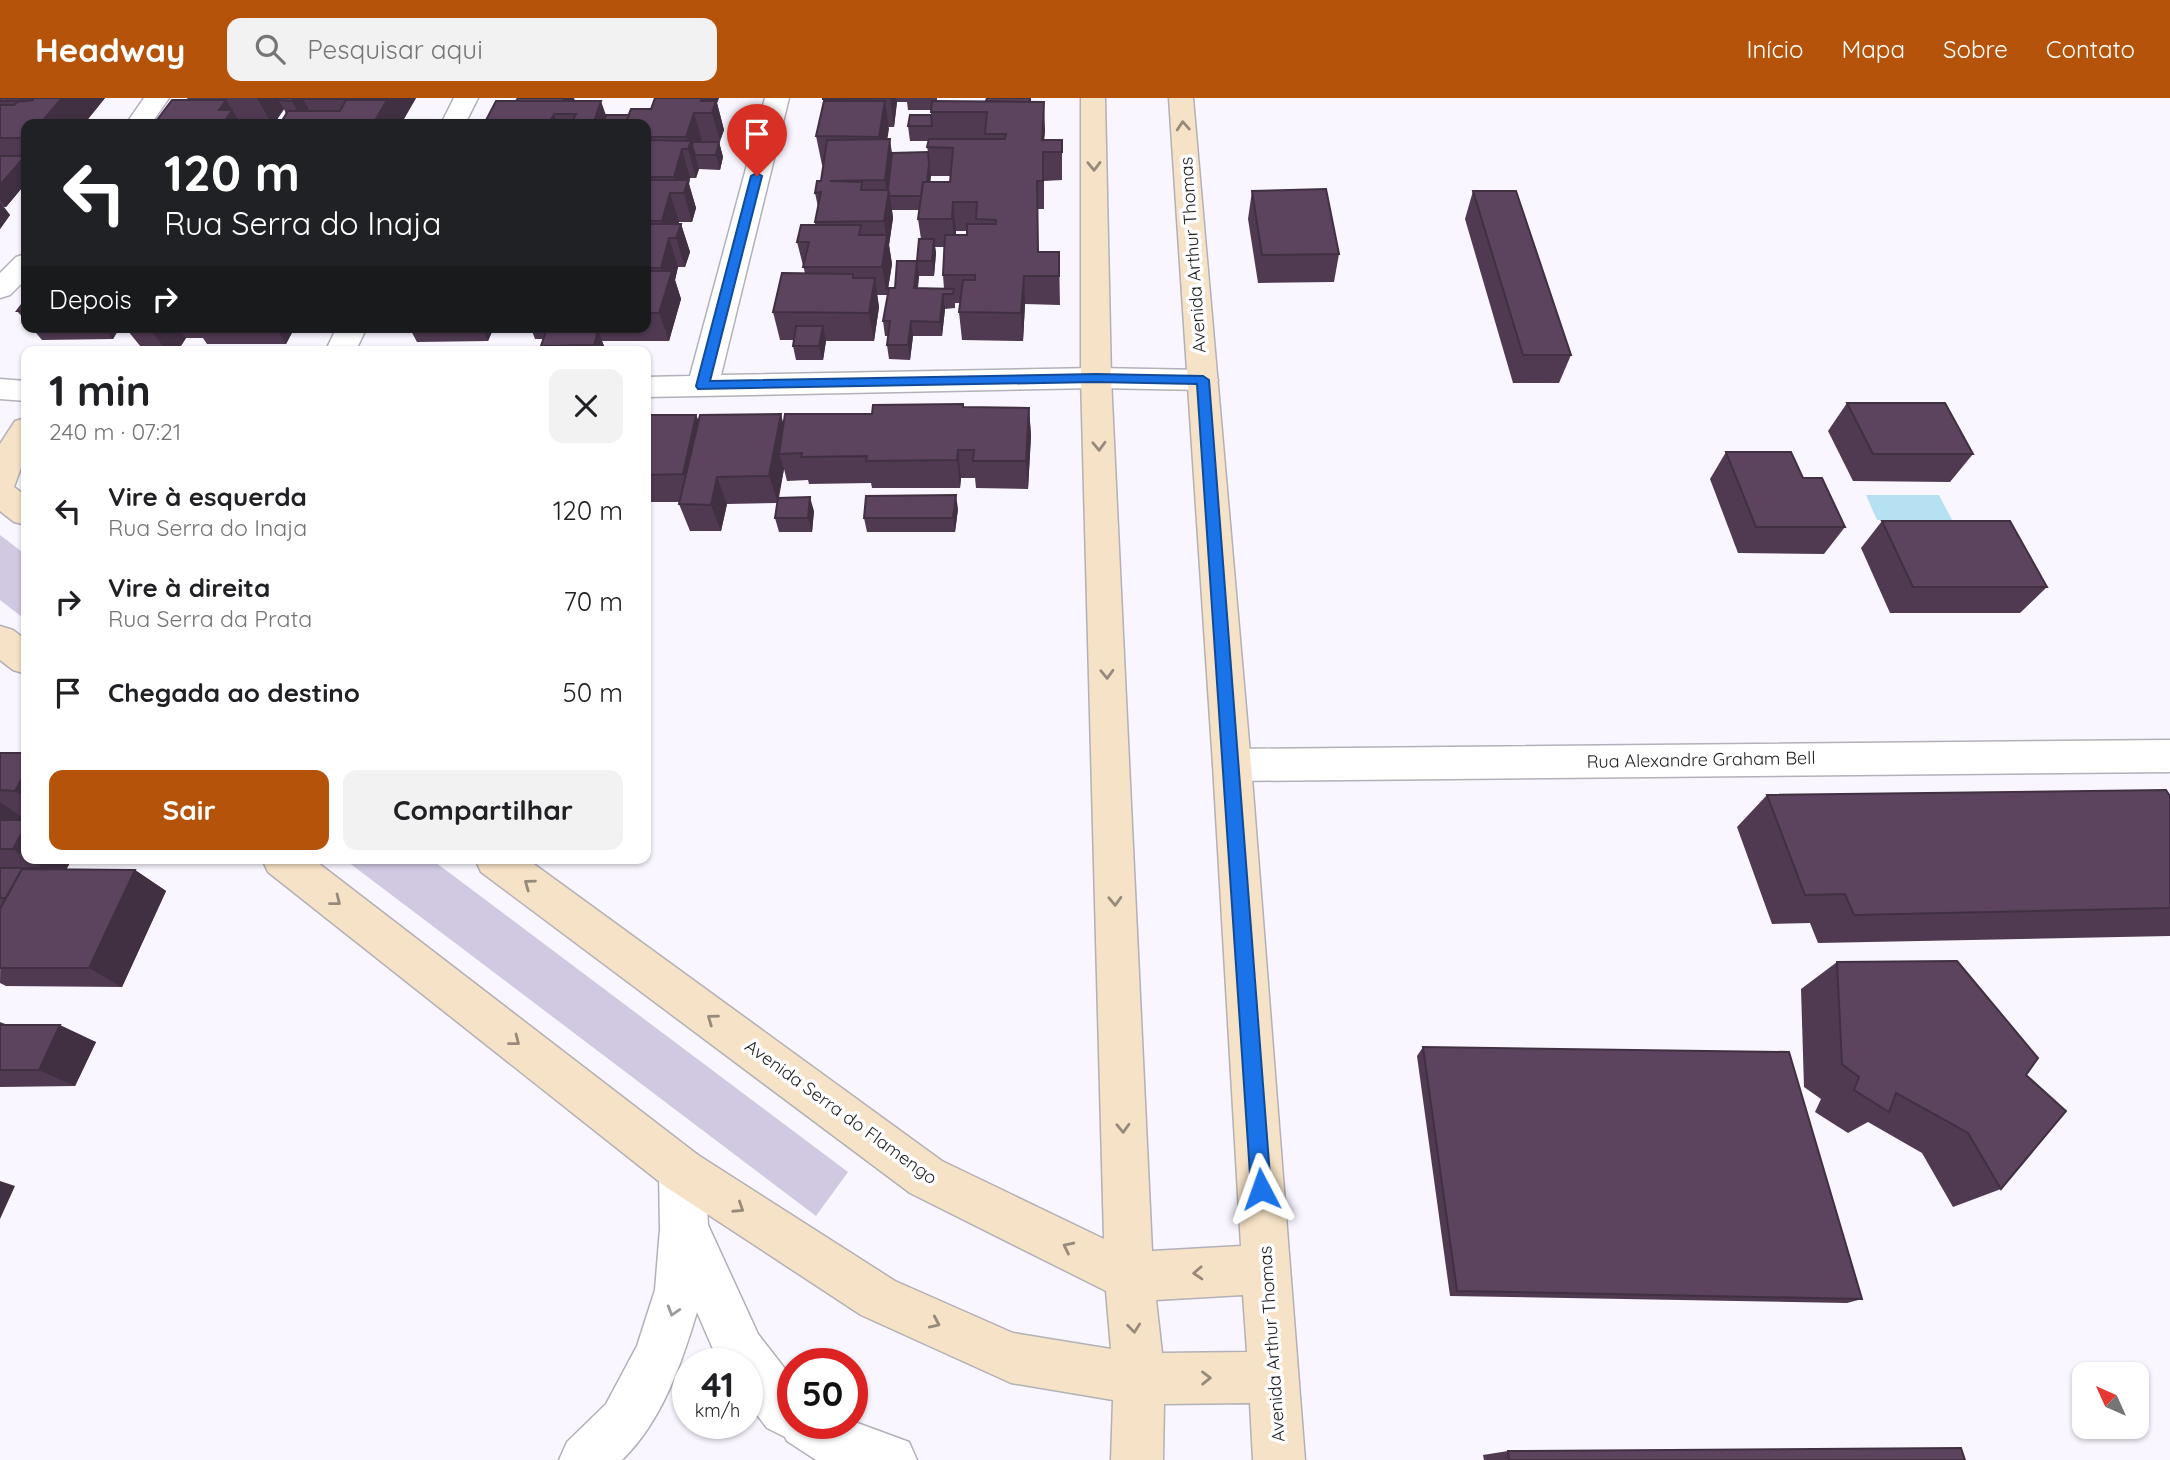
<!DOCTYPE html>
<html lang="pt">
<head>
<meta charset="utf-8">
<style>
  :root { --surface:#fff; --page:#f2f2f2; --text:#202124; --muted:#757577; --accent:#b45309 }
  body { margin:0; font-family:Quicksand,sans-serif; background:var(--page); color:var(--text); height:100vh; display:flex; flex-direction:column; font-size:26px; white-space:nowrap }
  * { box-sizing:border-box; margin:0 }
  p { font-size:23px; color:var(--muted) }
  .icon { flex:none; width:38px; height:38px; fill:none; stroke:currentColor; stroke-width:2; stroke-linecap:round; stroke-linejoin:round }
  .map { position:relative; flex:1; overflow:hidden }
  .drawer { position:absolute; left:21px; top:248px; width:630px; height:518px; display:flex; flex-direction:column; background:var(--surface); border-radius:14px; box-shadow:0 2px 5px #0004 }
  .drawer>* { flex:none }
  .top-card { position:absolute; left:21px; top:21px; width:630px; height:214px; border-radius:14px; box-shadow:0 2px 5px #0004; background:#202124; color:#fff; overflow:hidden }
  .needle { width:46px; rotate:315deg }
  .tools { position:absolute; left:2072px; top:1264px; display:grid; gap:14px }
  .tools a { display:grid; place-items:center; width:77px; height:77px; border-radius:14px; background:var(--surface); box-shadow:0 2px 5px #0004; font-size:35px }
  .speed { position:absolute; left:672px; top:1250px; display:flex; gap:14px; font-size:35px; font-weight:700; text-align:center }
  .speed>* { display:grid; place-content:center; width:91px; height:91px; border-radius:50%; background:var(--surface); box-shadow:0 2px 5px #0004; line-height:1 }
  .speed small { font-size:18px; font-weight:400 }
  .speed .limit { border:10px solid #d22; background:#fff; color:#111 }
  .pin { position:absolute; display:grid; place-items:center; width:60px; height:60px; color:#fff; margin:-72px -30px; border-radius:50% 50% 50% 0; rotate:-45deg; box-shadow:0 0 7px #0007 }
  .pin .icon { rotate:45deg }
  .me { position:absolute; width:77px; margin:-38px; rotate:356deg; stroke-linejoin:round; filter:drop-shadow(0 0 5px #0008) }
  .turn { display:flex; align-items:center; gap:24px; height:147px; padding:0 28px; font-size:32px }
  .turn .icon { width:91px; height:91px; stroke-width:2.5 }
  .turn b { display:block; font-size:49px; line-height:60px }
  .then { display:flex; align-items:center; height:66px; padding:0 28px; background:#0003; gap:14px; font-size:26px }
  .round { display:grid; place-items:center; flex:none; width:74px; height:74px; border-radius:14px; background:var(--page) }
  .headline { display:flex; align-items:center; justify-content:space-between; height:119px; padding:0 28px }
  h1 { font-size:42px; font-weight:700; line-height:52px }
  .cta { display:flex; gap:14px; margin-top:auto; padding:14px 28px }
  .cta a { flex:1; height:80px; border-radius:14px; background:var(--accent); color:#fff; font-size:28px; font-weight:700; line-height:80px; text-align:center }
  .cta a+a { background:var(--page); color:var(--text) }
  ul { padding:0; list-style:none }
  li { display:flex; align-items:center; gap:21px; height:91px; padding:0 28px }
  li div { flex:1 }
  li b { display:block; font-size:26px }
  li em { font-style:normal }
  header { display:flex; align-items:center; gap:42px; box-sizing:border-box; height:98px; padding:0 35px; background:var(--accent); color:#fff }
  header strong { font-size:33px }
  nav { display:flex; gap:38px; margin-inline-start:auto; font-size:24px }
  .search { width:490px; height:63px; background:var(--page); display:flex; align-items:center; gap:18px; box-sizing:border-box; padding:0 24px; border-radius:14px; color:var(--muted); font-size:26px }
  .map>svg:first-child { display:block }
</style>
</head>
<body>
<header>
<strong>Headway</strong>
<div class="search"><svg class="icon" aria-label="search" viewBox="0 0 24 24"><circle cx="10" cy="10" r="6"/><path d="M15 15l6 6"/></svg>Pesquisar aqui</div>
<nav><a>Início</a><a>Mapa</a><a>Sobre</a><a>Contato</a></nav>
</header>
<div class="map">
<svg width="2170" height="1362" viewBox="0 0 2170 1362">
  <rect width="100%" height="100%" fill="#f9f6ff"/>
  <g fill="#d1c9e1">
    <polygon points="0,437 26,457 26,522 0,502"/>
    <polygon points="344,761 431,761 848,1074 816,1118"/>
  </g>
  <polygon fill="#b5e1f3" points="1866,397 1939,397 1952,422 1877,422"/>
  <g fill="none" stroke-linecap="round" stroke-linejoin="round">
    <defs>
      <g id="street">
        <polygon points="144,0 169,0 151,26 126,26"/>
        <polygon points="454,0 478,0 465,26 441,26"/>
        <polygon points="765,0 789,0 721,277 1096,270 1203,272 1214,275 1218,282 1214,289 1203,292 1096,290 646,299 646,279 690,278"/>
        <polygon points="26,156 26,181 10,197 0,200 0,175 16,159"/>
        <polygon points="337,229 367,229 355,254 325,254"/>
        <polygon points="0,281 26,283 26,303 0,301"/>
        <polygon points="2170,642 2170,674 1232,683 1218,678 1213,667 1218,656 1232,651"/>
        <path d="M682 1050 698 1057 705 1073 708 1127 758 1236 793 1281V1325L852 1323 909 1344 917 1362H816L787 1343 785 1339 767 1330 747 1304V1265H719L697 1214C681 1267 662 1323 622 1362H559L567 1344 606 1306 637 1248 655 1192 660 1131 659 1073 666 1057Z"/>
      </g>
      <g id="secondary">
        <path d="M1081 0H1105L1111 280 1152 1153 1241 1148 1213 667 1169 0H1193L1251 667 1305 1362H1253L1250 1305 1164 1306 1163 1362H1111L1113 1302 1011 1285 861 1217 666 1089 268 774 262 761H313L698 1057 895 1183 1013 1235 1111 1251 1106 1193 910 1095 481 774 475 761H527L942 1063 1104 1141 1081 280ZM1243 1197 1247 1254 1162 1255 1156 1202Z"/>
        <polygon points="26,320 26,356 14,389 26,398 26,427 14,424 0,413 0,346 15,323"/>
        <polygon points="0,528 13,532 26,542 26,576 13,572 0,562"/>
      </g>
    </defs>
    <use href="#street" stroke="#b2b0b8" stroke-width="3"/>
    <use href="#secondary" stroke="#b2b0b8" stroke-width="3"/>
    <use href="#street" fill="#fff" fill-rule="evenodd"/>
    <use href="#secondary" fill="#f6e2c6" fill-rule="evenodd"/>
  </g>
  <g fill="#4f3a52" fill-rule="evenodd">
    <polygon points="0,0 105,0 84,26 26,26 26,85 6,109 4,109 10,117 0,131"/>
    <polygon points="187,0 416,0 401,26 280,26 286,16 284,11 274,26 154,26 188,2"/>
    <polygon points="518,0 574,0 574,3 606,17 629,17 651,11 655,0 719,0 717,5 724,32 720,43 702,44 719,44 723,59 720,72 699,71 696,80 690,80 689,86 696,110 692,124 679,124 679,126 681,126 690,154 685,169 678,169 675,182 681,201 669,243 602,243 604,248 602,254 544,254 541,248 543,241 535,241 532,233 509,234 507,229 566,229 565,233 579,233 578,229 646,229 646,26 484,26 516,3"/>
    <path d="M823 0H937V3L1031 4 1045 32 1044 42H1062V82L1044 83V111H1038V154H1059L1060 207 1025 206 1023 243 962 242 959 214 960 205H955V210L945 211 942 238H913L910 262 889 261 887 247 888 238H885L883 223 895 190 917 163 921 141 918 121 919 112H892L893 120 889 147 892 166 887 197H877L879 209 874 243H826L823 262H796L793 248V242H780L773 214 805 175 797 144 815 127V124L818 109 815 95 821 83 823 67H822L816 38 824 3ZM897 4H907L908 12H931V17L908 28 910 43H929L927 49 928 54 892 55 887 41 888 29H894ZM931 78H951L950 84H930ZM956 133H967V137H956ZM935 149H944L943 177 944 191 918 190 919 178H934L936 155Z"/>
    <polygon points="1252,93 1339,156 1334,184 1258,185 1248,121"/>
    <polygon points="1473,93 1571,257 1559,285 1513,285 1465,121"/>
    <polygon points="26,201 26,223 17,213"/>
    <polygon points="31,229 120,229 113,241 42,242"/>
    <polygon points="131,229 295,229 286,246 207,246 203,240 186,240 177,254 145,254 128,233"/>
    <polygon points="409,229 494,229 488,243 417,244"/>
    <polygon points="1847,305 1973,356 1950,384 1853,383 1828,333"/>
    <polygon points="963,309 1029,310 1031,338 1028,391 976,390 975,380 961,380 960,390 872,390 871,385 809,386 808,382 787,383 784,371 778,400 814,413 812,434 779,434 775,420 777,405 727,406 721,433 690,433 679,406 680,404 646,404 648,409 646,419 646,317 696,317 699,323 784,326 872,316"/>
    <polygon points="1726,354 1803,380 1845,429 1824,456 1738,455 1710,381"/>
    <polygon points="958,411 955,434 867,434 864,420"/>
    <polygon points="1882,423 2047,489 2020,515 1890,515 1861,450"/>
    <polygon points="0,655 26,655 26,761 72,761 66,772 135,772 166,793 122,889 6,888 0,885 1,810 0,810"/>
    <polygon points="1767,697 2170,698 2170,838 1818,845 1810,825 1772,826 1737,729"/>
    <polygon points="1837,864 2026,977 2001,1091 1953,1109 1922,1055 1868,1024 1848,1035 1815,1014 1821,1001 1804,989 1801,891"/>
    <polygon points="0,924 8,927 96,944 75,988 0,989"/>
    <polygon points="1423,949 1862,1201 1847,1205 1450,1198 1417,958"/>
    <polygon points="1508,1353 1965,1362 1484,1362 1483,1357"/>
  </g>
  <g fill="#403042">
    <polygon points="62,0 105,0 84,26 40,26"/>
    <polygon points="257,0 291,0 278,2 284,11 274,26 272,26"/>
    <polygon points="294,0 319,0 303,1 314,21 305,26 292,3"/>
    <polygon points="386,0 416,0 401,26 373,26 387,3"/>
    <polygon points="564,0 574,0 575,3 569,16 557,15"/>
    <polygon points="702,0 719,0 717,5 724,32 720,43 712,15 701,3"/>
    <polygon points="890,0 896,0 897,4 894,29"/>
    <polygon points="226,2 241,26 223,26 219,12"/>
    <polygon points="601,3 609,26 593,26"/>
    <polygon points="885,3 889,31 883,67 879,39"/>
    <polygon points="1044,4 1045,32 1043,54 1044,111 1042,42"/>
    <polygon points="694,15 702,43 698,57 695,57 699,71 696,80 688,51 689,48 686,39"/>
    <polygon points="554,16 557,26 549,26"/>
    <polygon points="890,41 894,70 890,98 893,120 889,147 892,166 887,197 882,169 887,142 884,123 888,98 885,82"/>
    <polygon points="719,44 723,59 720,72 716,57"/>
    <polygon points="682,51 690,80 689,86 696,110 692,124 684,95 679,95 674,79"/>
    <polygon points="25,58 26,59 26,85 6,109 0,102 0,87"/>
    <polygon points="929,66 931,78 927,112 925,98"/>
    <polygon points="670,95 679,124 674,140 669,140 678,169 675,182 681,201 669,243 659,215 667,188 661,170 668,143 662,123"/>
    <polygon points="953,104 956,133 955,149 952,121"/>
    <polygon points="0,105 10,117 0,131"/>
    <polygon points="681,126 690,154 685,169 676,140"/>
    <polygon points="934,141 936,155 934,178 932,163"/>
    <polygon points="917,163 919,178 916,205 914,190"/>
    <polygon points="1024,178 1025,206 1023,243 1021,215"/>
    <polygon points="875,180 879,209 874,243 869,215"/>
    <polygon points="943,196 945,211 942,238 940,224"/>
    <polygon points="911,223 913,238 910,262 908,247"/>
    <polygon points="823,228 826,243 823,262 819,248"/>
    <polygon points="103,229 120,229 113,241"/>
    <polygon points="153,229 177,229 186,240 177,254 168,254 151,233"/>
    <polygon points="275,229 295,229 286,246"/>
    <polygon points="481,229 494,229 488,243"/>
    <polygon points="558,229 566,229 563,240"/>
    <polygon points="598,233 604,248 602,254 596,254 594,247"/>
    <polygon points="1029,310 1031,338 1028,391 1026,363"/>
    <polygon points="781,316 788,344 779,356 784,371 778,405 769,378"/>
    <polygon points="696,317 706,345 693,403 683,376"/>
    <polygon points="958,352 961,380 960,390 957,362"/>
    <polygon points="717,379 727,406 721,433 711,407"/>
    <polygon points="956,397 958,411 955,434 953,420"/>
    <polygon points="810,399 814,413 812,434 808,420"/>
    <polygon points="646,402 648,409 646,419"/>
    <polygon points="26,673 26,700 15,693"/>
    <polygon points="0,704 26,722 26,759 0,744"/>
    <polygon points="29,761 72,761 61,781 28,800 44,770"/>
    <polygon points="135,772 166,793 122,889 89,870"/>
    <polygon points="60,927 96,944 75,988 39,972"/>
    <polygon points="0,1083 15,1088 0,1121"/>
  </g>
  <g fill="#5c445f" stroke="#403042" stroke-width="2">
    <polygon points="0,0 62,0 40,26 26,26 26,40 0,40 0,7 14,7 17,4 34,2 0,3"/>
    <polygon points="280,0 294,0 292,3 278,2"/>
    <rect x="303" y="0" width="83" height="1"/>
    <polygon points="518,0 564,0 563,3 516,3"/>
    <polygon points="655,0 702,0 701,3 716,3 712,15 694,15 686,39 646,39 646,26 625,26 631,11 651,11"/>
    <polygon points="823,0 890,0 823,1"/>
    <polygon points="987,0 1030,0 1030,4 986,3"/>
    <polygon points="172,2 226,2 219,12 232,12 223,26 154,26"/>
    <polygon points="346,2 387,2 373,26 280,26 288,13 340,13"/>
    <polygon points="496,3 601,3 593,26 571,26 576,16 554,16 549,26 484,26"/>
    <polygon points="824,3 885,3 879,39 816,38"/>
    <polygon points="932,3 1044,4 1042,42 1062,42 1062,54 1043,54 1043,83 1037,83 1038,154 1059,154 1059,178 1024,178 1021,215 959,214 963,182 975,182 975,177 943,177 945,137 967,137 967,126 996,126 996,122 976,121 977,104 953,104 952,121 918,121 923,84 950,84 953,50 927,49 929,41 1005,41 1006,36 985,36 987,14 931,14"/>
    <polygon points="606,17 629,17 626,23 625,23 623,26 603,26"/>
    <polygon points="910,17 931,17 932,28 908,28"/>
    <polygon points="890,41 885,82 830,83 862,84 861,92 889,92 884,123 815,124 821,94 815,95 817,83 821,83 827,42"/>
    <polygon points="646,42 691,43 688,51 682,51 674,79 646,79"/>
    <polygon points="693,44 719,44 716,57 695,57 692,48"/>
    <polygon points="928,54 929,66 927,84 923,84 921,98 890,98 888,92 892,55"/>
    <polygon points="0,58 25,58 0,87"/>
    <polygon points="646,82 688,82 684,95 670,95 662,123 646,123"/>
    <polygon points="1326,91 1339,156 1262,157 1252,93"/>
    <polygon points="1473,93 1516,93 1571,257 1523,257"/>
    <polygon points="646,126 681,126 676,140 669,140 661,170 646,170"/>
    <polygon points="801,127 861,127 859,137 887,137 882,169 803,169 809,144 797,144"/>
    <polygon points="919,141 934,141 932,163 917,163"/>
    <polygon points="897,163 917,163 914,190 954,191 953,196 943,196 940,224 911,223 908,247 887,247 890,223 883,223 889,190 895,190"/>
    <polygon points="646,173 672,173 659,215 646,215"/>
    <polygon points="782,175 853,176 853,180 875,180 869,215 773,214"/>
    <polygon points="26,201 26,213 17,213"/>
    <polygon points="796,228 823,228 819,248 793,248"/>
    <polygon points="131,229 153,229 151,233 128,233"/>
    <polygon points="546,233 598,233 594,247 541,248"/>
    <polygon points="1847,305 1945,305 1973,356 1873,356"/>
    <polygon points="963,306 963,309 1029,310 1026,363 973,363 974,352 958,352 957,362 866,363 867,358 801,359 802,355 779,356 785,316 872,316 873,307"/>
    <polygon points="781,316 769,378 717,379 711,407 679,406 700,317"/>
    <polygon points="646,317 696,317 683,376 646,377"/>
    <polygon points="1726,354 1791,354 1803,380 1822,380 1845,429 1756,429"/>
    <polygon points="956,397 953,420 864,420 866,398"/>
    <polygon points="810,399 808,420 775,420 778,400"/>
    <polygon points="1882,423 2010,423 2047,489 1913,489"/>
    <polygon points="0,655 26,655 26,673 15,693 0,692"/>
    <polygon points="2166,692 2170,698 2170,810 1854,817 1845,796 1805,797 1767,697"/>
    <polygon points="0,722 26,722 26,727 13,751 0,751"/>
    <polygon points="0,770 44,770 43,771 22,771 6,800 0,800"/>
    <polygon points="22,771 135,772 89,870 0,870 0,811"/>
    <polygon points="1957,863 2038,960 2026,977 2066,1013 2001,1091 1968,1035 1896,995 1889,1014 1854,992 1859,979 1842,966 1837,864"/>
    <polygon points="0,927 60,927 39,972 0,972"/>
    <polygon points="1423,949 1789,954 1862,1201 1457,1193"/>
    <polygon points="1961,1350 1965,1362 1509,1362 1508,1353"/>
  </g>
  <defs><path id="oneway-chevron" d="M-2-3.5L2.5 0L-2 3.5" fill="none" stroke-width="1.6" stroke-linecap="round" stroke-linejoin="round" transform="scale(1.75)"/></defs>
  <g stroke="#958a7c">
    <use href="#oneway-chevron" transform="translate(1183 28) rotate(-94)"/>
    <use href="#oneway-chevron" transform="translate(1094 68) rotate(89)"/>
    <use href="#oneway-chevron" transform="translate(1099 348) rotate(88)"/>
    <use href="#oneway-chevron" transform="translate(1107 576) rotate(88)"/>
    <use href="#oneway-chevron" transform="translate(529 786) rotate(-144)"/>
    <use href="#oneway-chevron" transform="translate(336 803) rotate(38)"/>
    <use href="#oneway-chevron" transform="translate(1115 803) rotate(88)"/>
    <use href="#oneway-chevron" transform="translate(712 921) rotate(-144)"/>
    <use href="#oneway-chevron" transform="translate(515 943) rotate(38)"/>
    <use href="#oneway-chevron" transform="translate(1123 1030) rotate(88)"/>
    <use href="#oneway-chevron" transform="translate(739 1110) rotate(33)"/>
    <use href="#oneway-chevron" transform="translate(1068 1149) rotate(-154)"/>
    <use href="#oneway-chevron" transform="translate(1198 1175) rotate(177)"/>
    <use href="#oneway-chevron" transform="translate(935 1225) rotate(24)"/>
    <use href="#oneway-chevron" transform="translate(1134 1230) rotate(84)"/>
    <use href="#oneway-chevron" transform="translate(1206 1280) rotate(-1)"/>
  </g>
  <use stroke="#9a9a9b" href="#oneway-chevron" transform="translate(673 1213) rotate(107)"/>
  <polygon fill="#1a73e8" stroke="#114b97" stroke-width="2" points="757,75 762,78 710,283 1096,276 1203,278 1209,282 1271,1091 1268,1098 1261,1101 1254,1098 1251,1091 1197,286 1096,284 698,291 696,288 751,78"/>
  <g text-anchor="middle" stroke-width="7" stroke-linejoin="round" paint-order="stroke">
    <g font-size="18" fill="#1f1e21" stroke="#fff">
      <text transform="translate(1193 157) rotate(-94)" y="6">Avenida Arthur Thomas</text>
      <text transform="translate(1701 662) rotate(-1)" y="6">Rua Alexandre Graham Bell</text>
      <text transform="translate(841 1014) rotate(36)" y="6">Avenida Serra do Flamengo</text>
      <text transform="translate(1272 1246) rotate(-94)" y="6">Avenida Arthur Thomas</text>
    </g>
  </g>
</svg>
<div class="tools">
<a><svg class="needle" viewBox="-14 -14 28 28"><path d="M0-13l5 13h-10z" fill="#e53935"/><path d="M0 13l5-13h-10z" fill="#757577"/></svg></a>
</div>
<div class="speed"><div>41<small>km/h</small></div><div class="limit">50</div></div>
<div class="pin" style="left:757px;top:78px;background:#d93025"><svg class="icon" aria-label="arrive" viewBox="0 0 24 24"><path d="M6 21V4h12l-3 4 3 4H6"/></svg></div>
<svg class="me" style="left:1261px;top:1091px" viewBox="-20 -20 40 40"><path d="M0-17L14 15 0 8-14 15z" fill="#1a73e8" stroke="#fff" stroke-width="4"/></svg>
<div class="top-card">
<div class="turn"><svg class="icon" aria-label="left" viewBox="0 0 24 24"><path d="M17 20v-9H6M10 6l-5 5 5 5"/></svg><div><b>120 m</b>Rua Serra do Inaja</div></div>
<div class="then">Depois<svg class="icon" aria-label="right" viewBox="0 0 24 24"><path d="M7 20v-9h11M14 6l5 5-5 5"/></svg></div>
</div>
<section class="drawer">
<div class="headline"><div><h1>1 min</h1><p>240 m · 07:21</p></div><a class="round"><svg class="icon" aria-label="close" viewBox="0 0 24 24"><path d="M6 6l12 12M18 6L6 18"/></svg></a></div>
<ul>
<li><svg class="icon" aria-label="left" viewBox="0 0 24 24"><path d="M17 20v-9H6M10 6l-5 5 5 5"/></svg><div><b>Vire à esquerda</b><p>Rua Serra do Inaja</p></div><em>120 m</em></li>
<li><svg class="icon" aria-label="right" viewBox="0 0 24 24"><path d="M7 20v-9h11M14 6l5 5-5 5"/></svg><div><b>Vire à direita</b><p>Rua Serra da Prata</p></div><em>70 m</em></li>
<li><svg class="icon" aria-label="arrive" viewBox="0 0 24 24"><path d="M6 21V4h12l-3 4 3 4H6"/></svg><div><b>Chegada ao destino</b></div><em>50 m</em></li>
</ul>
<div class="cta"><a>Sair</a><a>Compartilhar</a></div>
</section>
</div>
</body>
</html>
